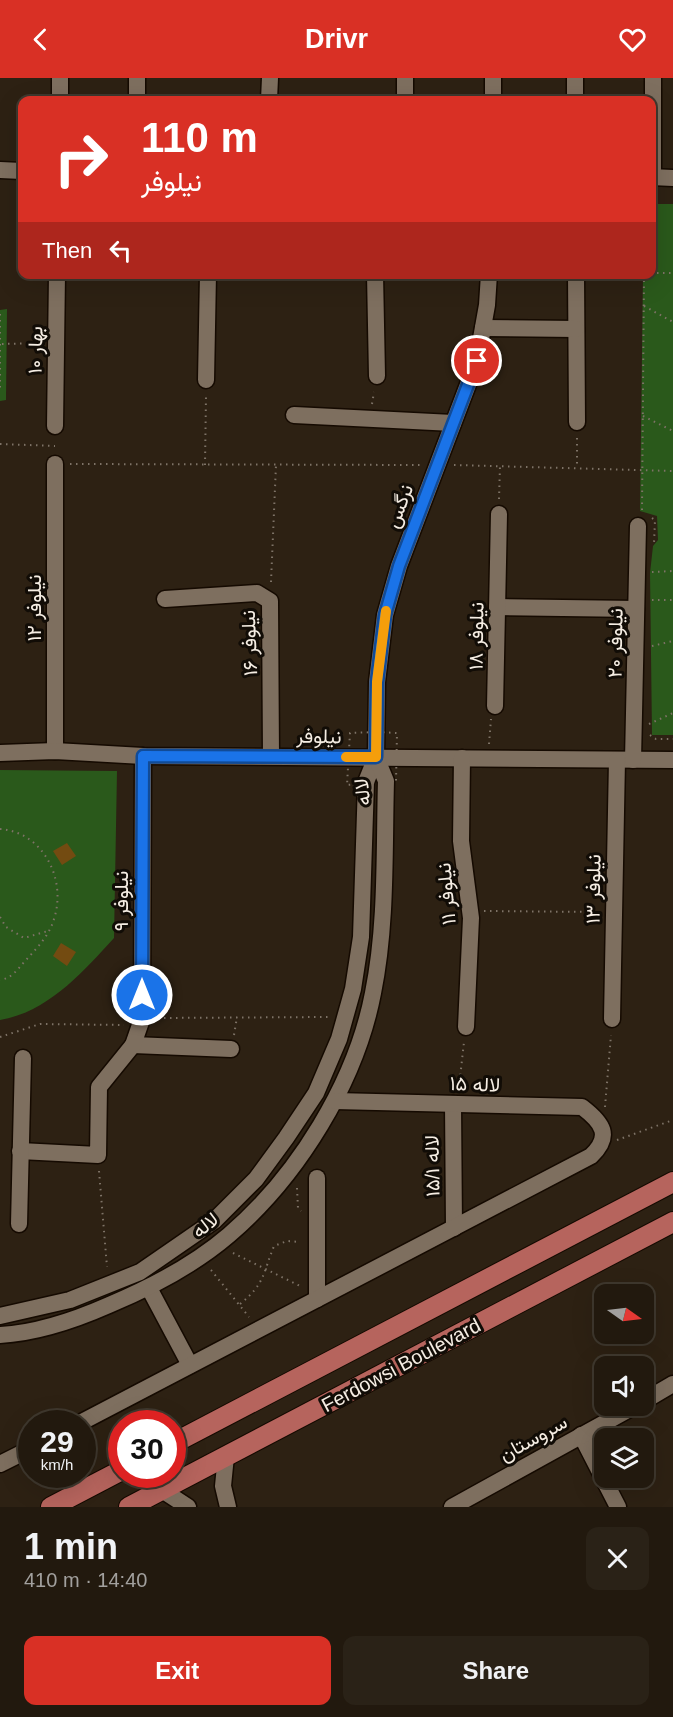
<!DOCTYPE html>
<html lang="en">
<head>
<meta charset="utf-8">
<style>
  :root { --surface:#22190e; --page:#2a2217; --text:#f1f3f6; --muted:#a2a09e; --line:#3f382e; --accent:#d93025 }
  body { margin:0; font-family:Arial,Vazirmatn,sans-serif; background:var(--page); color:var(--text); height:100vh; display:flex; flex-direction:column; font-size:22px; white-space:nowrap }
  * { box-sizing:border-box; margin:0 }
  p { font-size:20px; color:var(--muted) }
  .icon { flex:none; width:33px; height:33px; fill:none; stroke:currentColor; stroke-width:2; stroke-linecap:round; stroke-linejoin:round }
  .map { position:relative; height:1429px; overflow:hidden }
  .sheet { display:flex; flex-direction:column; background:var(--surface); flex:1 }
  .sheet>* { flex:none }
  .banner { position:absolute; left:18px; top:18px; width:638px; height:183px; border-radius:12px; box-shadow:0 6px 24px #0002,0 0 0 2px var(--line); background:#d93025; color:#fff; overflow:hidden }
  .needle { width:39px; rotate:104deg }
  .tools { position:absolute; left:594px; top:1206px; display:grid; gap:12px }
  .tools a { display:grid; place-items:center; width:60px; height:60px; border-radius:12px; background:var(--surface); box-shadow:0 6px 24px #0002,0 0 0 2px var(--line); font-size:30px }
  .speed { position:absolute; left:18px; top:1332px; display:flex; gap:12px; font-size:30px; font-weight:700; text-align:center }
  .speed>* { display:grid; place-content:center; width:78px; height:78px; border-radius:50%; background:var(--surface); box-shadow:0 6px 24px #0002,0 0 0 2px var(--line); line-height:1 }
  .speed small { font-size:15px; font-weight:400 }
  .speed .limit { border:9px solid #d22; background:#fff; color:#111 }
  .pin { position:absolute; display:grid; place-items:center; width:51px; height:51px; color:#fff; margin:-26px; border:3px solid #fff; border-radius:50%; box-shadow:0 2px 6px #0007 }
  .me { position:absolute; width:66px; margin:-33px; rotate:0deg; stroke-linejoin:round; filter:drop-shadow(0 0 4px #0008) }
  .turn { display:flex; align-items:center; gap:21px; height:126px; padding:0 24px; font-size:27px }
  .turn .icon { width:78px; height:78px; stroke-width:2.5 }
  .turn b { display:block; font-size:42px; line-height:51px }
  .then { display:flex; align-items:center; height:57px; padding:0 24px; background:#0003; gap:12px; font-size:22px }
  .round { display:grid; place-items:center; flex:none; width:63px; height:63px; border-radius:12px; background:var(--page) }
  .headline { display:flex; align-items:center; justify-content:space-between; height:102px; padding:0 24px }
  h1 { font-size:36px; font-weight:800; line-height:45px }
  .action { display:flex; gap:12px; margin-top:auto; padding:12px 24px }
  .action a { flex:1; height:69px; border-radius:12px; background:var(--accent); color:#fff; font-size:24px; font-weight:800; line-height:69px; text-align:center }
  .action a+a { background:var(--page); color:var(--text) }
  header { display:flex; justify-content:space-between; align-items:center; height:78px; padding:0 24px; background:var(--accent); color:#fff; font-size:27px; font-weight:800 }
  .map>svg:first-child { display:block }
</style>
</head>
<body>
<header><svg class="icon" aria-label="back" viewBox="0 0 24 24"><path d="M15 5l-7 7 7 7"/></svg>Drivr<svg class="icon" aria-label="heart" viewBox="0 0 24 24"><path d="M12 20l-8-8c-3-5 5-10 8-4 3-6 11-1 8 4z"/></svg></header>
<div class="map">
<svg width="673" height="1429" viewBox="0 0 673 1429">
  <rect width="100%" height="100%" fill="#2d2113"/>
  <g fill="#2a591b">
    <polygon points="651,126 673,126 673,657 652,657 650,495 653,468 658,462 657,438 640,433 643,197 651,196"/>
    <polygon points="7,231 6,322 0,323 0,232"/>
    <path d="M0 692 117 693 114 860C83 894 48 934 0 942Z"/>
  </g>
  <g fill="#734b11">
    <polygon points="67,765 76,778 62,787 53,773"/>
    <polygon points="61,865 76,874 67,888 53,878"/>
  </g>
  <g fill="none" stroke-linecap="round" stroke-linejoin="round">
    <defs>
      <g id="minor">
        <polyline points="575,0 575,22"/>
        <polyline points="653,0 653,99"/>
        <polyline points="60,22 60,0"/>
        <polyline points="137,22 137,0"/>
        <polyline points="269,22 270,0"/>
        <polyline points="405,22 405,0"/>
        <polyline points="493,22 493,0"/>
        <polyline points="0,92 22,93"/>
        <polyline points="651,99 673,100"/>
        <polyline points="375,196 377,298"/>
        <polyline points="576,196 577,344"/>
        <polyline points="483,250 576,251"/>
        <polyline points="206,302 208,196"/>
        <polyline points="294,337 453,345"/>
        <polyline points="55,348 57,196"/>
        <polyline points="55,386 55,673"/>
        <polyline points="165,521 257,515 270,523 271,678"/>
        <polyline points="497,529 636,531"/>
        <polyline points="495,628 499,436"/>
        <polyline points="0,675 55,673 143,678 673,682"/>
        <polyline points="462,680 461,763 471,840 466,949"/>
        <polyline points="633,682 638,448"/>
        <polyline points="612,941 617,682"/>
        <polyline points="133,967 231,971"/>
        <polyline points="453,1026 454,1150"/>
        <polyline points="20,1073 98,1077 99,1009 133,967 142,941 143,678"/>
        <polyline points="317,1100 317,1221"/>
        <polyline points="19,1146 23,980"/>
        <polyline points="149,1210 190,1287"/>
        <polyline points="0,1238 70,1222 140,1194 214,1143 256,1101 286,1060 316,1015 339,961 353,911 361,859 366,704 376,679"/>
        <path d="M0 1257C37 1255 75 1242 109 1227 152 1209 194 1187 229 1157 298 1098 356 1004 373 915 387 846 384 773 386 703L376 679 377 604 385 537 399 488 477 283 487 227 489 196"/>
        <polyline points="644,1323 673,1306"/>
        <path d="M78 1346 591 1078C612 1058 603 1045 582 1029L335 1023"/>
        <polyline points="581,1357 618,1429"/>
        <polyline points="226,1378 223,1408 228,1429"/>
        <polyline points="0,1386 32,1370"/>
        <polyline points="162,1412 188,1429"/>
        <polyline points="452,1429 635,1328"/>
      </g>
      <g id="major">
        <polyline points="172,1366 673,1104"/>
        <polyline points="51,1429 122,1392"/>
        <polyline points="129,1429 673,1144"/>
      </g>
    </defs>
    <use href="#minor" stroke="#150a01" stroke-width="19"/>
    <use href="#major" stroke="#150a01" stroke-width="22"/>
    <g stroke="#7e7367" stroke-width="2" stroke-dasharray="1.5 4.5" stroke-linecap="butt">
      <polyline points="651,195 673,195"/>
      <polyline points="644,228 673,244"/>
      <polyline points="0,236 0,313"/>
      <polyline points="2,266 41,265"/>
      <polyline points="372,326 374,314"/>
      <polyline points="643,338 673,353"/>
      <polyline points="577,360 577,390"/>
      <polyline points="0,366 55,368"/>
      <polyline points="70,386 421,387"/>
      <polyline points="205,387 206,318"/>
      <polyline points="454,387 673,393"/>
      <polyline points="499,421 500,388"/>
      <polyline points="642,432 644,196"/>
      <polyline points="652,440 655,442 654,465"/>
      <polyline points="652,494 673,493"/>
      <polyline points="271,504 276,387"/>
      <polyline points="652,522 673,522"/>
      <polyline points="652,568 673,563"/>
      <polyline points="649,646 673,635"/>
      <polygon points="377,654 397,655 396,703 347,707 350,655"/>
      <polyline points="650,657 656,661 673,661"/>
      <polyline points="489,666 491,641"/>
      <path d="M0 751C43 754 67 801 54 841 49 858 37 870 25 883 17 892 12 900 0 902"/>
      <polyline points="484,833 599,834"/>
      <polyline points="0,839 6,849 24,860 48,853"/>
      <polyline points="158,940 329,939"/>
      <polyline points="234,957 237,939"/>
      <polyline points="0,959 40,946 124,947"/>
      <polyline points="459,1009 464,964"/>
      <polyline points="605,1029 611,957"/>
      <polyline points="617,1062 673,1042"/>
      <polyline points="99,1093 107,1189"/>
      <polyline points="297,1110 298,1130 301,1133"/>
      <polyline points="233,1175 300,1208"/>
      <polyline points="211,1192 249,1239"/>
      <path d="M240 1226C265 1206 263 1195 274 1168L287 1163 300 1164"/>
    </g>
    <use href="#minor" stroke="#7e6f5f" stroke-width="16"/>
    <use href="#major" stroke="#b6645d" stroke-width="20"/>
  </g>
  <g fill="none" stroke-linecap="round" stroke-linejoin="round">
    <defs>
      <polyline id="route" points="142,917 143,678 376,679 377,604 385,537 399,488 477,283"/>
    </defs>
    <use href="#route" stroke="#114b97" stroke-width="15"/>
    <use href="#route" stroke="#1a73e8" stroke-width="10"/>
    <polyline stroke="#f59e0b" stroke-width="10" points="346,679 376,679 377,604 386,533"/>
  </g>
  <g text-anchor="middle" stroke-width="6" stroke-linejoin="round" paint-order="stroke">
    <g font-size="20" fill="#f5ede3" stroke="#110c06">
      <text transform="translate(35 272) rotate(-89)" y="7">بهار ۱۰</text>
      <text transform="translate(399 428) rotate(-69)" y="7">نرگس</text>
      <text transform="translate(34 530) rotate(-90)" y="7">نیلوفر ۱۲</text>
      <text transform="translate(476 558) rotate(-89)" y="7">نیلوفر ۱۸</text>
      <text transform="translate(249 565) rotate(-92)" y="7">نیلوفر ۱۶</text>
      <text transform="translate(615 565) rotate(-89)" y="7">نیلوفر ۲۰</text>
      <text transform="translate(319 658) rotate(1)" y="7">نیلوفر</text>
      <text transform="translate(362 714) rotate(-96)" y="7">لاله</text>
      <text transform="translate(593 811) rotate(-89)" y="7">نیلوفر ۱۳</text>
      <text transform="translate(446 816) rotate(-95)" y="7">نیلوفر ۱۱</text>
      <text transform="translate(121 823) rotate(-90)" y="7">نیلوفر ۹</text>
      <text transform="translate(475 1006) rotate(2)" y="7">لاله ۱۵</text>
      <text transform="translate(432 1088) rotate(-91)" y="7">لاله ۱۵/۱</text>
      <text transform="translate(205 1147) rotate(-38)" y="7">لاله</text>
      <text transform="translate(401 1287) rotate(-28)" y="7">Ferdowsi Boulevard</text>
      <text transform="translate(533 1360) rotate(-29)" y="7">سروستان</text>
    </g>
  </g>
</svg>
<div class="tools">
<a><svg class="needle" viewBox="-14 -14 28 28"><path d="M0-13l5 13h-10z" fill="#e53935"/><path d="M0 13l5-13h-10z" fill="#a2a09e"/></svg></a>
<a><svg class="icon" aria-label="sound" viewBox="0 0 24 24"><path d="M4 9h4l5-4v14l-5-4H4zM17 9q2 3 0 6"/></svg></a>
<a><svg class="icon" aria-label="layers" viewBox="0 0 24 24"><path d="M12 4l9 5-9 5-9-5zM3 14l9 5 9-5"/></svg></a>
</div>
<div class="speed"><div>29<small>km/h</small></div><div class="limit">30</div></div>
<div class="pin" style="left:477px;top:283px;background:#d93025"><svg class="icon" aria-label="arrive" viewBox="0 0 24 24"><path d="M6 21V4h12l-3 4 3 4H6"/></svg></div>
<svg class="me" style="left:142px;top:917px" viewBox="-20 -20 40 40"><circle r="17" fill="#1a73e8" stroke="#fff" stroke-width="3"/><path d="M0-11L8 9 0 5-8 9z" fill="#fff"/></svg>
<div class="banner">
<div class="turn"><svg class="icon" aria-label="right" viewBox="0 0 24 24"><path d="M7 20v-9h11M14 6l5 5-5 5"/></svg><div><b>110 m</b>نیلوفر</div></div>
<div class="then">Then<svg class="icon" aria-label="left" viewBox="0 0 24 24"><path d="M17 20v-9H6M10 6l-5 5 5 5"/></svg></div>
</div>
</div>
<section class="sheet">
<div class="headline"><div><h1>1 min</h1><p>410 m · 14:40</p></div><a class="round"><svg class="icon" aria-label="close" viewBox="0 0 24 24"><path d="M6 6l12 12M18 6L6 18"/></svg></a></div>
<div class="action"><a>Exit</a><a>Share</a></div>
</section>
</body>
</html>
